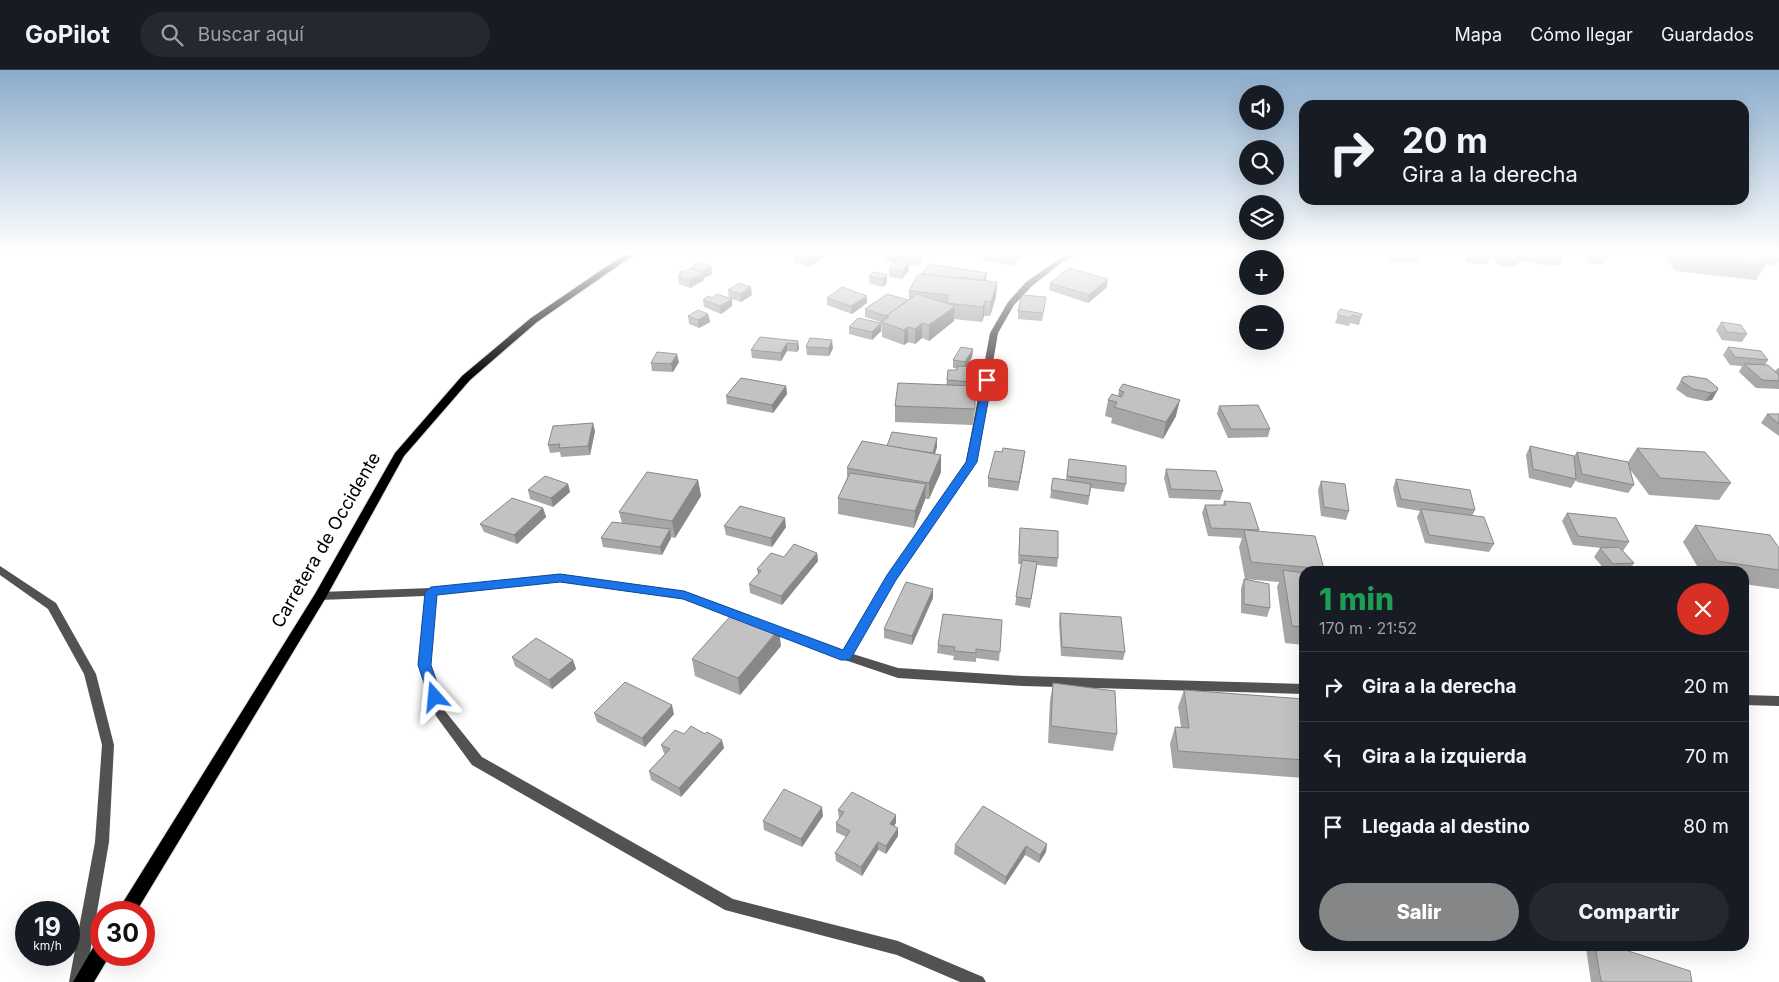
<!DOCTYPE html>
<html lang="es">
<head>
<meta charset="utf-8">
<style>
  :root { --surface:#171b24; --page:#242831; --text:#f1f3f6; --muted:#9ea1a6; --line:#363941; --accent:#858687 }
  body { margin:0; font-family:Inter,sans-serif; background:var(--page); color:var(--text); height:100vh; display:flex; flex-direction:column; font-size:19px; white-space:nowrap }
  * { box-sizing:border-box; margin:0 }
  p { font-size:16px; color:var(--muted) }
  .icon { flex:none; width:28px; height:28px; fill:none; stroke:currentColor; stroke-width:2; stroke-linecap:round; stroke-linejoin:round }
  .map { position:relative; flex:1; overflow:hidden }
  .sheet { position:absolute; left:1299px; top:496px; width:450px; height:385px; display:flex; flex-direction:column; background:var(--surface); border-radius:15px; box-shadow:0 5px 20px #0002 }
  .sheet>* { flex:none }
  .guide { position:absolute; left:1299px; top:30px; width:450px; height:105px; border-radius:15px; box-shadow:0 5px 20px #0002; background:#171b24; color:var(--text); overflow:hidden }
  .fabs { position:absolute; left:1239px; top:15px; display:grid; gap:10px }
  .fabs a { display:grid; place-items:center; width:45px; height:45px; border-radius:50%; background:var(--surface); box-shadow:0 5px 20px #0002; font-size:25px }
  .speed { position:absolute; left:15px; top:831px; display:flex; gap:10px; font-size:25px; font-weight:700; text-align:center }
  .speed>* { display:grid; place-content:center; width:65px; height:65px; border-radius:50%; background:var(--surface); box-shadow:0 5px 20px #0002; line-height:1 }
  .speed small { font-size:12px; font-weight:400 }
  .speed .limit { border:8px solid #d22; background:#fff; color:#111 }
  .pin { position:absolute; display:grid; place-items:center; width:42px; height:42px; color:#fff; margin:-21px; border-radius:10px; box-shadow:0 2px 8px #0006 }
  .me { position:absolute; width:55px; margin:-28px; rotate:342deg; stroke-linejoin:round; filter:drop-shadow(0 0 4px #0008) }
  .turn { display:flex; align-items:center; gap:18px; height:105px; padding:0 20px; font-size:22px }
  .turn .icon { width:65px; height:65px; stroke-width:2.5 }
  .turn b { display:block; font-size:35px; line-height:42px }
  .round { display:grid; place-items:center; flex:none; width:52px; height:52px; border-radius:26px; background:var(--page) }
  .headline { display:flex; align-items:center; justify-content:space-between; height:85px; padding:0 20px }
  h1 { font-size:30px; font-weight:800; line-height:38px; color:#1e9e55 }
  .action { display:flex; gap:10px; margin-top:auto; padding:10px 20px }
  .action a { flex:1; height:58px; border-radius:30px; background:var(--accent); color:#fff; font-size:20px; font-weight:800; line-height:58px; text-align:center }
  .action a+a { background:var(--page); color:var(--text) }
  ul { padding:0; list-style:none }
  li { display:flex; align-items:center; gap:15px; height:70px; padding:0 20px; border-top:1px solid var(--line) }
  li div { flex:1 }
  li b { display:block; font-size:19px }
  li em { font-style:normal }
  header { display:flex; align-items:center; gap:30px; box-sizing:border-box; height:70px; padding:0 25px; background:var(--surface); border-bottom:1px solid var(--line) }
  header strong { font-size:24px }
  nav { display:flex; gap:28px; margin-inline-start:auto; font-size:18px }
  .search { width:350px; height:45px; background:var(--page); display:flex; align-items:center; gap:12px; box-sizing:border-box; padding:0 18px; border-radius:28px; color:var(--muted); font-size:19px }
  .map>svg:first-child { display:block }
</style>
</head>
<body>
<header>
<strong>GoPilot</strong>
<div class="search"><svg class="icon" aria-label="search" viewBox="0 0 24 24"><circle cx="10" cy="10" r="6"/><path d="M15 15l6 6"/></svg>Buscar aquí</div>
<nav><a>Mapa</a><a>Cómo llegar</a><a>Guardados</a></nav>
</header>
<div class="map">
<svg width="1779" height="912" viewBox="0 0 1779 912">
  <rect width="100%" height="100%" fill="#fff"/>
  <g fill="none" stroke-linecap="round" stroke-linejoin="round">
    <defs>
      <g id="primary">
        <polygon points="628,182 638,182 537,252 470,310 404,386 325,529 136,842 117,842 315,524 395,383 462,306 531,248"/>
        <polygon points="101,874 101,885 110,885 94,912 73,912 94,876"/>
      </g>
    </defs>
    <use href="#primary" stroke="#dbdbdb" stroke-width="2"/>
    <g fill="#525252" fill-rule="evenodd">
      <polygon points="1077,182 1088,182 1065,190 1032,216 1014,235 998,263 976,392 896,509 853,584 898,598 1023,606 1304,614 1304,624 1023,616 898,608 842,589 764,560 762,557 764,554 768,553 843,580 888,504 966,392 990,263 1008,232 1026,212 1061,188"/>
      <polygon points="0,496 56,533 96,604 114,675 109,772 85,912 69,912 95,772 102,675 84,604 48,539 0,505"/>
      <polygon points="560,504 684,521 749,545 751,548 749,551 745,552 683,529 560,512 436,525 430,595 445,641 482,687 733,829 898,871 983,907 986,912 960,912 897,885 725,840 472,695 436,646 418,595 425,526 320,530 316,529 315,526 316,523 320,522 431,518"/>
      <polygon points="1744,625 1779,626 1779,636 1744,635"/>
    </g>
    <use href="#primary" fill="#000" fill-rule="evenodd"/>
  </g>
  <g fill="#a7a7a7">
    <polygon points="886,182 932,182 930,184 923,182 923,188 917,196 909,195 909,200 902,209 889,207 889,199 894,193 884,191 884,184"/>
    <polygon points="984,182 1022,184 1013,196 983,190"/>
    <polygon points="1384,182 1419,182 1421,185 1418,192 1392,192 1384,184"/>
    <polygon points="1466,182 1560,182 1563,188 1559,196 1519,191 1516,197 1499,196 1492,185 1491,187 1490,187 1487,194 1467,193 1464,187"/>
    <polygon points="1582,182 1603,182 1607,187 1603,194 1589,193"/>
    <polygon points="1663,182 1776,182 1779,186 1779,191 1776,195 1763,194 1765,196 1756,210 1675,201 1663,183"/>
    <polygon points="794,185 822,188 809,197 794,192"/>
    <polygon points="929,194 986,211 997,212 996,227 990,246 984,246 982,252 954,249 954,251 929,271 922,268 915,274 908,272 904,275 882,267 881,252 865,247 865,239 908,230 909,230 909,221"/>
    <polygon points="711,196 712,204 704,208 704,210 690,218 679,214 678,206 679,206 679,202 691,199 691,197"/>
    <polygon points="887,205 887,213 883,217 869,213 869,206"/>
    <polygon points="1050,213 1107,217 1088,233 1049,220"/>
    <polygon points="728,220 752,225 741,232 729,228"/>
    <polygon points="867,226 867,233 852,244 827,235 827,228"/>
    <polygon points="712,228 732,236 721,244 704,237 703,230"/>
    <polygon points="1045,235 1042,251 1018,249 1018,241"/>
    <polygon points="1340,239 1362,244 1359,255 1350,253 1349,256 1335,253"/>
    <polygon points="708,244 710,252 699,258 689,254 688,246"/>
    <polygon points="1721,252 1747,264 1742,272 1722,270 1716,260"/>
    <polygon points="881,253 881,261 872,270 849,264 849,257"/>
    <polygon points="760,267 798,271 799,279 797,282 787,281 781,291 752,288 751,280"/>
    <polygon points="806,277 833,278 829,286 807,285"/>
    <polygon points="1728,277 1768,290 1765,295 1775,301 1778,298 1779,298 1779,319 1756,318 1739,302 1742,296 1730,295 1723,285"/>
    <polygon points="973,279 972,287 967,296 972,297 971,316 975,339 973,355 895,352 895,336 946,315 947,310 958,299 953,298 953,290"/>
    <polygon points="679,292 673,302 652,301 651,293"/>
    <polygon points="1683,307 1717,321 1712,330 1705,331 1687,327 1676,319"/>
    <polygon points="1123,314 1176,346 1163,369 1111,353 1112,348 1105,346 1108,330 1118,326 1119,320"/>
    <polygon points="786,316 787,324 773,343 727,334 726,326"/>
    <polygon points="1219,336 1270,359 1268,367 1228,368 1217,344"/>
    <polygon points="1767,344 1779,344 1779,366 1761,353"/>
    <polygon points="595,361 590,385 561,387 560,382 550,383 548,375"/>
    <polygon points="937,368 937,377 935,384 941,385 941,402 929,429 925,429 914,458 838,444 838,428 847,408 847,398 887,376"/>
    <polygon points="1530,376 1574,386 1577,382 1628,392 1637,378 1731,413 1719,430 1649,425 1629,398 1634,415 1628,423 1577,412 1576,410 1571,418 1529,408 1526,385"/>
    <polygon points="1002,382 1024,389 1018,421 988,417 988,408"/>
    <polygon points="1069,389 1126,414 1124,422 1091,418 1088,435 1050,428 1053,408 1066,410"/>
    <polygon points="1166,399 1223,421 1220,430 1169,428 1164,408"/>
    <polygon points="1396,409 1475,440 1472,446 1494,474 1489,482 1425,473 1417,447 1420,441 1397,437 1393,418"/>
    <polygon points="698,410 701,426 675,468 671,467 671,468 662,485 603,477 601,468 622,453 619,442"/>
    <polygon points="1321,411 1349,441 1346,450 1321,446 1318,420"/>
    <polygon points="568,414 570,422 553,437 530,429 528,420"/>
    <polygon points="1224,431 1259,460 1258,462 1324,499 1323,501 1304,501 1304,575 1285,573 1277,517 1279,512 1245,509 1239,477 1242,468 1208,466 1202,443 1205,435 1223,435"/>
    <polygon points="543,438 546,447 517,474 484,462 480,454"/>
    <polygon points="1567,443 1629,472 1623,481 1634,493 1629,501 1606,501 1594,487 1600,478 1601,478 1573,475 1562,451"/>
    <polygon points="1695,455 1779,478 1779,519 1744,514 1744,501 1700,501 1683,472"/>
    <polygon points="724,456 786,457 772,477 726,465"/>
    <polygon points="1020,458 1058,488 1057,497 1037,495 1030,538 1015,535 1022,494 1018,494"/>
    <polygon points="817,483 818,491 782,535 750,523 749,514 758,504 757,499 784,487"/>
    <polygon points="1244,509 1270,538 1267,547 1241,543 1241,518"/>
    <polygon points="933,528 912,575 884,568 884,559"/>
    <polygon points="1060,543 1125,582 1123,590 1061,586 1059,552"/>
    <polygon points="1002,550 999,591 976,588 976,592 953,590 954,586 937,583 938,575"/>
    <polygon points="781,576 740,625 695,606 692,589"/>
    <polygon points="512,587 573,590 576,599 552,619 515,596"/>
    <polygon points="1053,613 1117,664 1113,681 1048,673 1050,631"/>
    <polygon points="1184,620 1304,629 1304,708 1173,698 1170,674 1175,657 1181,657 1178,637"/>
    <polygon points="594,643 674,644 645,677 597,652"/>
    <polygon points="684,664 705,664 724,678 681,727 651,710 649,701 665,684 664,683 661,675"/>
    <polygon points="983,736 1046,782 1039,793 1025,785 1005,815 954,784 955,775"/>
    <polygon points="838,740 896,745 896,753 894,756 898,766 886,784 878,780 862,806 836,791 835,783 846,767 836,762 836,753 839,749"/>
    <polygon points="823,746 802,777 764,760 763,751"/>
    <polygon points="1588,876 1613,876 1692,912 1591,912 1586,878"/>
  </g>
  <g fill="#888">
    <polygon points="819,182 822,182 822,188 809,197 808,189"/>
    <polygon points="922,182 923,182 923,188 917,196 917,189"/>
    <polygon points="1019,182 1022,182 1022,184 1013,196 1014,189"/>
    <polygon points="909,192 909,200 902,209 902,201"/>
    <polygon points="711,196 712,204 704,208 703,201"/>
    <polygon points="703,203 704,210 690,218 689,210"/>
    <polygon points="987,203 986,211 982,218 982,210"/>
    <polygon points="887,205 887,213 883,217 883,209"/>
    <polygon points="1108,209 1107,217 1088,233 1089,225"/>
    <polygon points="997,212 996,227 990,246 991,232"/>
    <polygon points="751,217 752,225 741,232 740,224"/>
    <polygon points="867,226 867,233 852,244 851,236"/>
    <polygon points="732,229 732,236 721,244 720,236"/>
    <polygon points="985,231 984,246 982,252 983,237"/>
    <polygon points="955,236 954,251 929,271 929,255"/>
    <polygon points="708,244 710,252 699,258 698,250"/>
    <polygon points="881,253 881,261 872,270 872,262"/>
    <polygon points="922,253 922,268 915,274 915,259"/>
    <polygon points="908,257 908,272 904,275 904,260"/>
    <polygon points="832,270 833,278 829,286 829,278"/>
    <polygon points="798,271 799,279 797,282 797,274"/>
    <polygon points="787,273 787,281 781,291 781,283"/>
    <polygon points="973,279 972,287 964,301 965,292"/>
    <polygon points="677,284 679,292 673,302 671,294"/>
    <polygon points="786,316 787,324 773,343 772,335"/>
    <polygon points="1717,321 1712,330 1705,331 1711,323"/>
    <polygon points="1180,330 1176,346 1163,369 1166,352"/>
    <polygon points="593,353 595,361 590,385 588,376"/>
    <polygon points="937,368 937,377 932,392 933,383"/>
    <polygon points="1025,381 1024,389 1018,421 1019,412"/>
    <polygon points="941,385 941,402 929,429 929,413"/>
    <polygon points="698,410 701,426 675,468 672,451"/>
    <polygon points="568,414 570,422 553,437 551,428"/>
    <polygon points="926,414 925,430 914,458 915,441"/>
    <polygon points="543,438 546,447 517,474 514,465"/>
    <polygon points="785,448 786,457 772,477 771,468"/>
    <polygon points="670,459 671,468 662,485 660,477"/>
    <polygon points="817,483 818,491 782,535 781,526"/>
    <polygon points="933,519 933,528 912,575 912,566"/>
    <polygon points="779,559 781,576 740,625 738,608"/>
    <polygon points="573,590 576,599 552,619 549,610"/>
    <polygon points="672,635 674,644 645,677 642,668"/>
    <polygon points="722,670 724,678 681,727 679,718"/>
    <polygon points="822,737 823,746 802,777 801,769"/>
    <polygon points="896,745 896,753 890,762 890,754"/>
    <polygon points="898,758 898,766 886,784 886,776"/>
    <polygon points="878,772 878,780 862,806 861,797"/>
    <polygon points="1047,774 1046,782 1039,793 1040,785"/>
    <polygon points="1026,776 1025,785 1005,815 1006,807"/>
  </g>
  <g fill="#c2c2c2" stroke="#888">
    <polygon points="797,182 819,182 808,189 794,185"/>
    <polygon points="886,182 922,182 917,189 884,184"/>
    <polygon points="984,182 1019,182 1014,189"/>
    <polygon points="1392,182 1419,182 1421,185 1394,185"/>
    <polygon points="1469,182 1488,182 1490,187 1470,185"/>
    <polygon points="1499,182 1515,182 1519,190 1502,188"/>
    <polygon points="1560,182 1563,188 1517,182"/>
    <polygon points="1591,182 1603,182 1607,187 1593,185"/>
    <polygon points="1680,182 1753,182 1765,196 1683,187"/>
    <polygon points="1753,182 1776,182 1779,186 1779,188 1756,186"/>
    <polygon points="896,190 909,192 902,201 889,199"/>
    <polygon points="699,192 711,196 703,201 691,197"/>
    <polygon points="929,194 987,203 982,210 960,207 959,208 922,204"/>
    <polygon points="1069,198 1108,209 1089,225 1050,213"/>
    <polygon points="691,199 703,203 689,210 678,206 682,204 679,202"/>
    <polygon points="873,202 887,205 883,209 869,206"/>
    <polygon points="918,204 997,212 991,232 985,231 983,237 946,233 949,225 909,221"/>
    <polygon points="739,213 751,217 740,224 728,220"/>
    <polygon points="842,217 867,226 851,236 827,228"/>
    <polygon points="717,224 732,229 720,236 703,230 708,226 712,228"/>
    <polygon points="887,224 908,230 886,246 889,247 865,239"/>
    <polygon points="917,224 955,236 929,255 922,253 915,259 908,257 904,260 881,252 889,247 886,246"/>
    <polygon points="1022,225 1046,227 1043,243 1018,241"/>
    <polygon points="1340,239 1362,244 1361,247 1352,245 1351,248 1337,245"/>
    <polygon points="698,240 708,244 698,250 688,246"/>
    <polygon points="858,248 881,253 872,262 849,257"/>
    <polygon points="1721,252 1741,255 1747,264 1727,262"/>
    <polygon points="760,267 798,271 797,274 787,273 781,283 751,280"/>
    <polygon points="810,268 832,270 829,278 806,277"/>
    <polygon points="961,277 973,279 965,292 953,290"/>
    <polygon points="1728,277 1761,281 1768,290 1735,287"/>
    <polygon points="657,282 677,284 671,294 651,293"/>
    <polygon points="1744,294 1768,295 1779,305 1779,311 1762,310"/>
    <polygon points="958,296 972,297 971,312 947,310 948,300 957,300"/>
    <polygon points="1689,306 1707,309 1718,318 1717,321 1711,323 1693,319 1681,311 1683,307"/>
    <polygon points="741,308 786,316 772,335 726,326"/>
    <polygon points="898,313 975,316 975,339 895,336"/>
    <polygon points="1123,314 1180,330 1166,352 1114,337 1117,332 1108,330 1112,324 1121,327 1124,322 1119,320"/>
    <polygon points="1258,335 1270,359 1231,359 1219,336"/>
    <polygon points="1767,344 1779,344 1779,354"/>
    <polygon points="593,353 588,376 559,378 560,374 548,375 553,356"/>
    <polygon points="892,362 937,368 933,383 887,376"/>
    <polygon points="862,371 941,385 929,413 847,398"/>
    <polygon points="1530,376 1574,386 1576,409 1533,399"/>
    <polygon points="1003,378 1025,381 1019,412 988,408 995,381 1002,382"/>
    <polygon points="1637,378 1705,382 1731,413 1660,408"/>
    <polygon points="1577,382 1628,392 1634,415 1582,404"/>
    <polygon points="1069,389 1126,396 1126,414 1067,406"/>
    <polygon points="1166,399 1216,401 1223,421 1171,419"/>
    <polygon points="647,402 698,410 672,451 619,442"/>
    <polygon points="850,403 926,414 915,441 838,428"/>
    <polygon points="545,406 568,414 551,428 528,420"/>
    <polygon points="1053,408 1091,414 1089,426 1051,420"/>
    <polygon points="1396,409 1470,420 1475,440 1401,429"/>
    <polygon points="1321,411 1345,414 1349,441 1324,437"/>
    <polygon points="512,428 543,438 514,465 480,454"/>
    <polygon points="1224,431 1250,433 1259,460 1211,458 1205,435 1226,435"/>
    <polygon points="740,436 785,448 771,468 724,456"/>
    <polygon points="1421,439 1484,447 1494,474 1429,465"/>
    <polygon points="1567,443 1616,448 1629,472 1578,466"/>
    <polygon points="612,452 670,459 660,477 601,468"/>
    <polygon points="1695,455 1770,465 1779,478 1779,500 1717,491"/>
    <polygon points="1020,458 1058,461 1058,488 1019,485"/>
    <polygon points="1244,460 1315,466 1324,499 1251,492"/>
    <polygon points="794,474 817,483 781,526 749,514 761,501 757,499 771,483 784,487"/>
    <polygon points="1619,477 1634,493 1613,494 1600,478"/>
    <polygon points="1022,490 1037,492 1031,529 1016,527"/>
    <polygon points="1283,500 1304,503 1304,557 1292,556"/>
    <polygon points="1244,509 1269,514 1270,538 1244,534"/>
    <polygon points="906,512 933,519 912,566 884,559"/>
    <polygon points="735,541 779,559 738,608 692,589"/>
    <polygon points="1060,543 1121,547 1125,582 1062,577"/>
    <polygon points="943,544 1002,550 1000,582 976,579 976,583 954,581 955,577 938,575"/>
    <polygon points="536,568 573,590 549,610 512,587"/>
    <polygon points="625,612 672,635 642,668 594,643"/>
    <polygon points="1053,613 1115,621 1117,664 1051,656"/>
    <polygon points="1184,620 1304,629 1304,690 1178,681 1175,657 1189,658"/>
    <polygon points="691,656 705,664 707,662 722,670 679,718 649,701 670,679 661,675 675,660 684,664"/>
    <polygon points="784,719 822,737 801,769 763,751"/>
    <polygon points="852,722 896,745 890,754 898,758 886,776 878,772 861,797 835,783 850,761 836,753 844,742 838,740"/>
    <polygon points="983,736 1047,774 1040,785 1026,776 1006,807 955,775"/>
    <polygon points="1595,876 1613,876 1690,901 1692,912 1604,912 1601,911"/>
  </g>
  <linearGradient id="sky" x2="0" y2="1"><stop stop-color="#8baccb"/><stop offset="0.59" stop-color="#fff"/><stop offset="1" stop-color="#fff" stop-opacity="0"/></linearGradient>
  <rect width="1779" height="310" fill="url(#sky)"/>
  <polygon fill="#1a73e8" stroke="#114b97" points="984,308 992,310 977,392 896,510 850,590 841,590 683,529 560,512 437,525 431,595 442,627 435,632 430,631 418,595 425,522 431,517 560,504 684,521 843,580 887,505 966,392"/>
  <g text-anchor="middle" stroke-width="5" stroke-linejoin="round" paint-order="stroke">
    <g font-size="18" fill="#000" stroke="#fff">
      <text transform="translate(326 470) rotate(-60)" y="6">Carretera de Occidente</text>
    </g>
  </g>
</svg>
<div class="fabs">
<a><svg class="icon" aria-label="sound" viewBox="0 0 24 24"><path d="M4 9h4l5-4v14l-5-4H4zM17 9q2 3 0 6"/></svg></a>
<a><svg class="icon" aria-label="search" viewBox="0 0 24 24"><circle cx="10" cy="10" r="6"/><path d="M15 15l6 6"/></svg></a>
<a><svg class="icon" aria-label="layers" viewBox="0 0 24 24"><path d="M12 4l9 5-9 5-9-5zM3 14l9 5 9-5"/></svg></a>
<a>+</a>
<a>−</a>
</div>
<div class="speed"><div>19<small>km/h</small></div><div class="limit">30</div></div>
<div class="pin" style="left:987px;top:310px;background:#d93025"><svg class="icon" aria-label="arrive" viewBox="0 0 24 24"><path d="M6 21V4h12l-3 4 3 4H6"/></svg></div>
<svg class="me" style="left:435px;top:627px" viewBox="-20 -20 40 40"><path d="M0-17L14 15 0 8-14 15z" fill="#1a73e8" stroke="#fff" stroke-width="4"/></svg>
<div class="guide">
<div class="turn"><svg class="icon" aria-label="right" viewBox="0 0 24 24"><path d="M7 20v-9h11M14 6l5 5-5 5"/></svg><div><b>20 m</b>Gira a la derecha</div></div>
</div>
<section class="sheet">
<div class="headline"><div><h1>1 min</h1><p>170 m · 21:52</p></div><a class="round" style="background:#d93025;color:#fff"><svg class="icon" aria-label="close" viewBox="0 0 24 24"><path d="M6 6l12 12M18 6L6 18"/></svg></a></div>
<ul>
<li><svg class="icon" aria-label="right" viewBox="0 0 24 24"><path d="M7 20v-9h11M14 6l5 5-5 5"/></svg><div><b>Gira a la derecha</b></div><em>20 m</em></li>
<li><svg class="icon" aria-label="left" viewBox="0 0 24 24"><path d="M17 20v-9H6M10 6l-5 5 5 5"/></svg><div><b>Gira a la izquierda</b></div><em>70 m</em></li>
<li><svg class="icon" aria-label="arrive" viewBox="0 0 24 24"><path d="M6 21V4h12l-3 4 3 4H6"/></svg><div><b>Llegada al destino</b></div><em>80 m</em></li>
</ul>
<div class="action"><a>Salir</a><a>Compartir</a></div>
</section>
</div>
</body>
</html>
